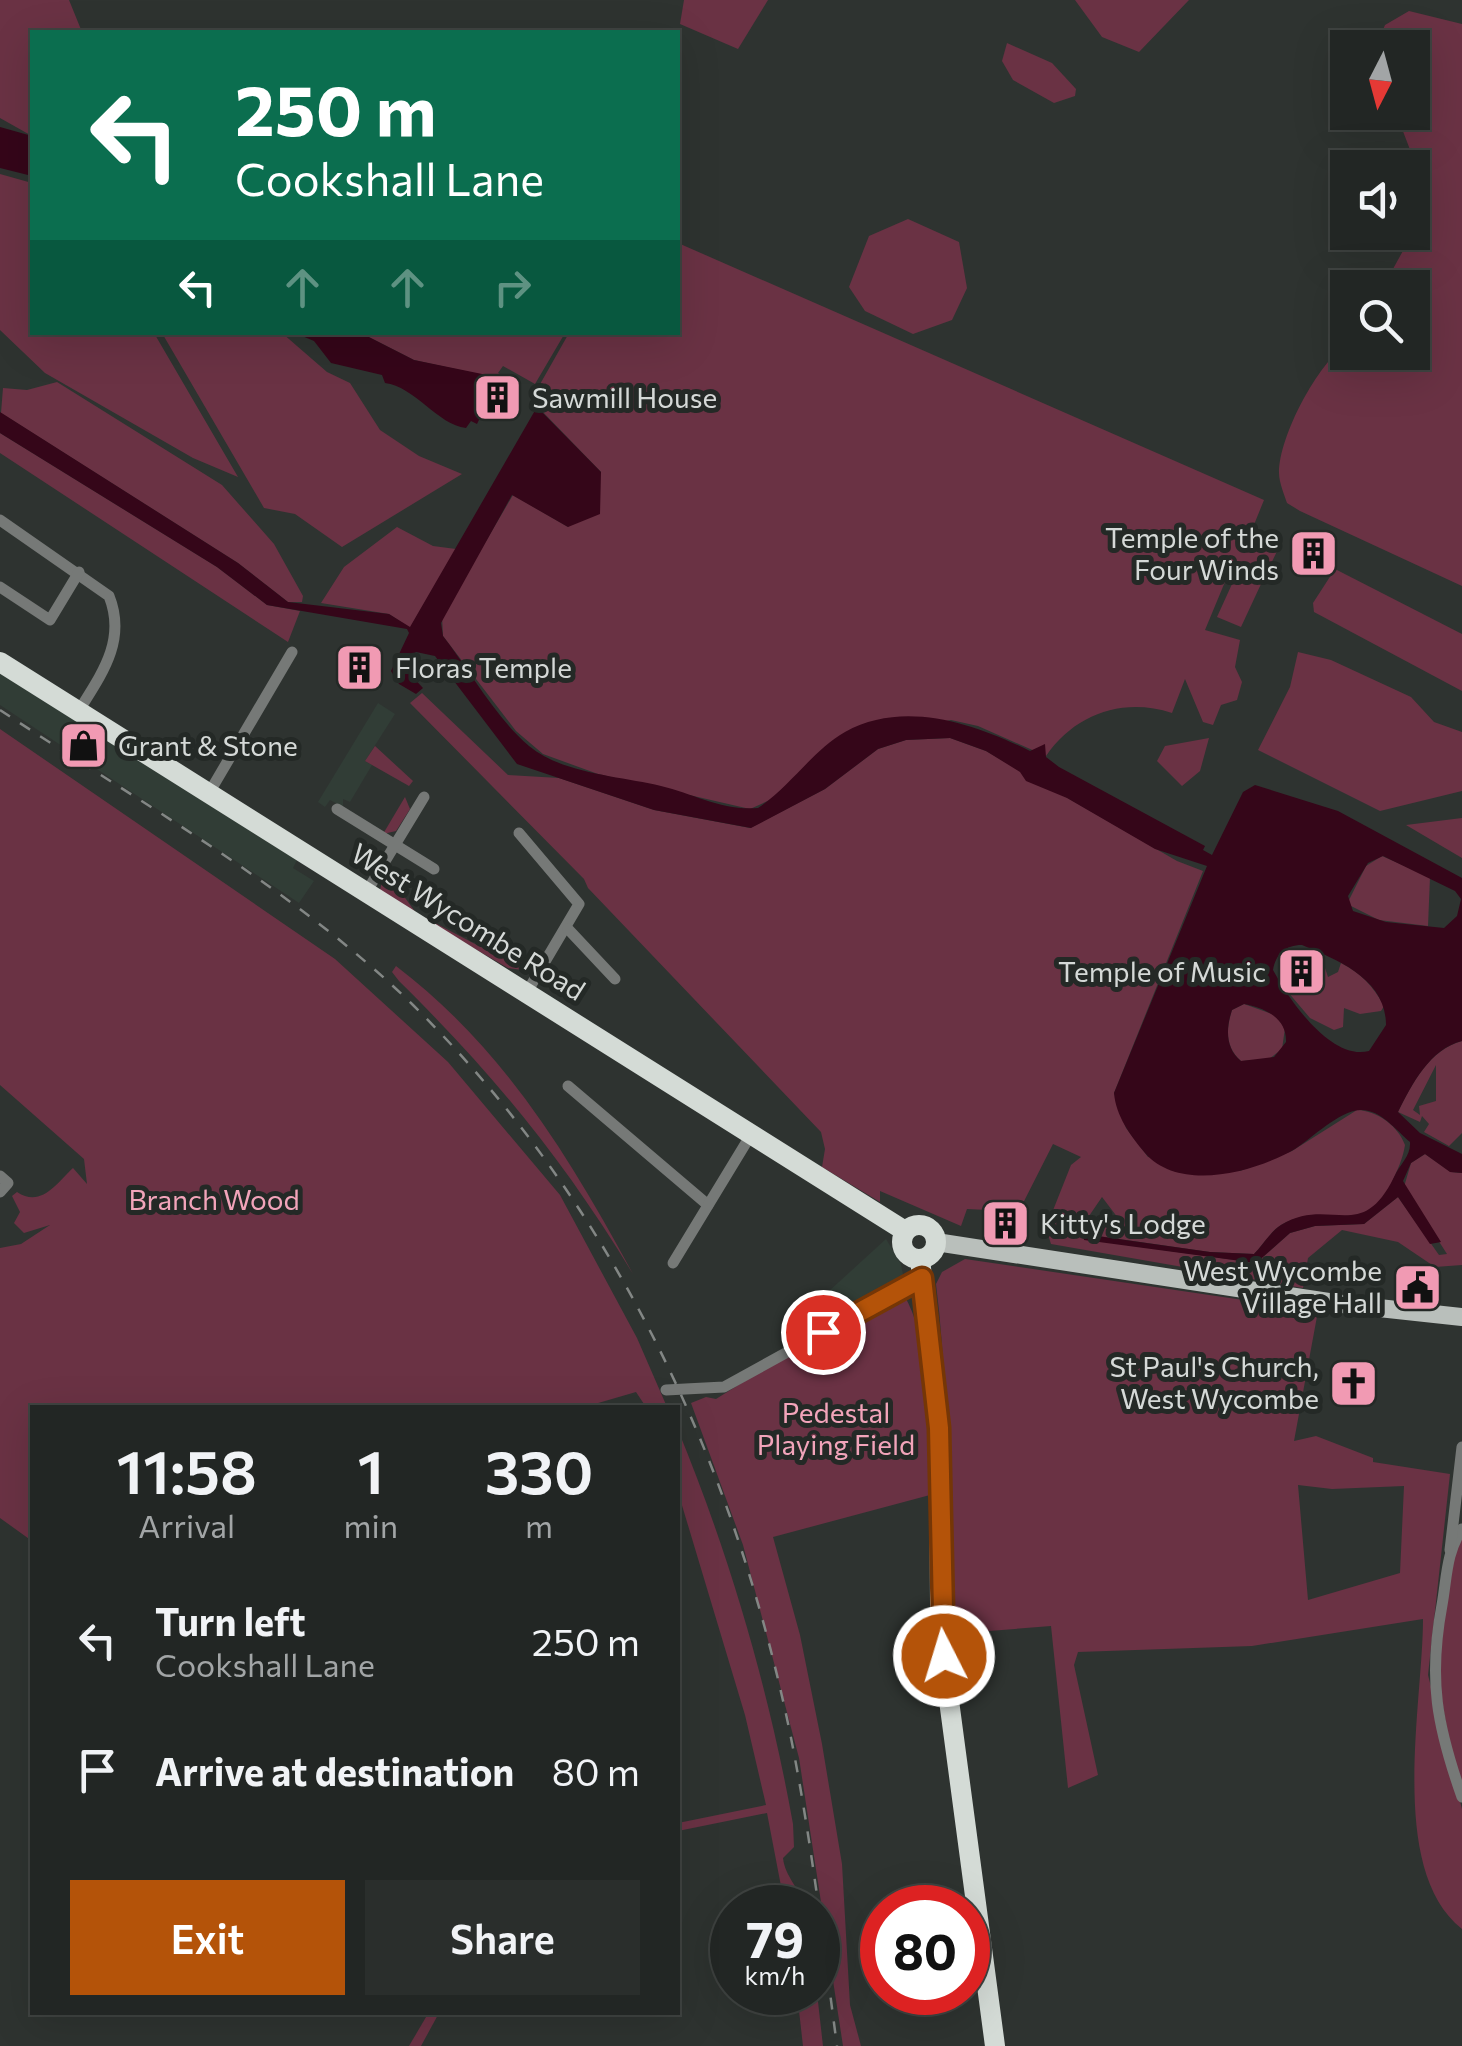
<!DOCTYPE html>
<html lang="en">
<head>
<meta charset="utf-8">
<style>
  :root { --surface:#222624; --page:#2a2e2c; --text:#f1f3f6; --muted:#a2a5a6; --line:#3f4341; --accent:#b45309 }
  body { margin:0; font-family:Commissioner,sans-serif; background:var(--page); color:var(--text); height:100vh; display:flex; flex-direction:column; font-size:38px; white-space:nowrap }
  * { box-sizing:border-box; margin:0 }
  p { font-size:32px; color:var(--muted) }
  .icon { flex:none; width:55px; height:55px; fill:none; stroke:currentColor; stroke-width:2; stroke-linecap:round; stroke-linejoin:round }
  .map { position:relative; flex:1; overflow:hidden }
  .side { position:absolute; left:30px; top:1405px; width:650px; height:610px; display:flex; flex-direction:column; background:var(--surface); border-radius:0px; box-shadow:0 10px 40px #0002,0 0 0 2px var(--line) }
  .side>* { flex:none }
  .top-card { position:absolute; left:30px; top:30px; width:650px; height:305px; border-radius:0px; box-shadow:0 10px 40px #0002,0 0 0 2px var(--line); background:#0b6e4f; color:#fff; overflow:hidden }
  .needle { width:65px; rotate:186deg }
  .controls { position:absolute; left:1330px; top:30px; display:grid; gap:20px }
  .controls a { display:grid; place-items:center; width:100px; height:100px; border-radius:0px; background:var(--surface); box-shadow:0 10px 40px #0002,0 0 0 2px var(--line); font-size:50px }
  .speed { position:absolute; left:710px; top:1885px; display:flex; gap:20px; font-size:50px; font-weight:700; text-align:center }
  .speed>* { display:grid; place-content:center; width:130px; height:130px; border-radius:50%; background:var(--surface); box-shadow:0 10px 40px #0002,0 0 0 2px var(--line); line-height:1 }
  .speed small { font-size:25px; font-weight:400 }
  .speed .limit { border:15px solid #d22; background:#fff; color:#111 }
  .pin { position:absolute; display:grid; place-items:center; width:85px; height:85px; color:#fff; margin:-42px; border:5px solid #fff; border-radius:50%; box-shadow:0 2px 10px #0007 }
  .me { position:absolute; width:110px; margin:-55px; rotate:355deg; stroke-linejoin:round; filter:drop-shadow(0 0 8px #0008) }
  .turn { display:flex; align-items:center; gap:35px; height:210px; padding:0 40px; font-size:45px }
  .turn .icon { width:130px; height:130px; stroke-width:2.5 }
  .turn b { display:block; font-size:70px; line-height:85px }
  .lanes { display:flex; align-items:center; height:95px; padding:0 40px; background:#0003; justify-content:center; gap:50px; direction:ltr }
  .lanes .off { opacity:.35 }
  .eta { display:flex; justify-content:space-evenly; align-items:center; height:170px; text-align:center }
  .eta b { font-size:60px; font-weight:600; line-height:70px }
  .button { display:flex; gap:20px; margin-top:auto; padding:20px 40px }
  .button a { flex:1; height:115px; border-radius:0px; background:var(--accent); color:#fff; font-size:40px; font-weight:600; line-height:115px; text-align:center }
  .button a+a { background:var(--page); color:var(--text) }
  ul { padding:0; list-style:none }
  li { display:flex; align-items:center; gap:30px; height:130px; padding:0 40px }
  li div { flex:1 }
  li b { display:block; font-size:38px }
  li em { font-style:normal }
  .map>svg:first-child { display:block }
</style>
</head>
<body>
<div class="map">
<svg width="1462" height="2046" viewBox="0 0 1462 2046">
  <rect width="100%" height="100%" fill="#2e3330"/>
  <g fill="#313d36">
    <polygon points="0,673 297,860 293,868 314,881 299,903 0,705"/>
    <polygon points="378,703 395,714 365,761 372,765 350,802 343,799 343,807 330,800 325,807 318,802"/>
    <polygon points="886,1239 901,1264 904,1280 843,1317 828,1292"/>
  </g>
  <g fill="#6a3244" fill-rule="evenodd">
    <polygon points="0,0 69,0 82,32 32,32 32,136 0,118"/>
    <polygon points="684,0 768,0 738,49 680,24"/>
    <polygon points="1075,0 1189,0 1139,52 1102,37"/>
    <path d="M1409 11 1462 24V586L1300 511 1287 503C1284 494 1279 482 1279 473 1279 436 1318 363 1347 344L1348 352H1412V288L1383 287 1430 202 1396 113 1412 112V48L1376 47 1385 25Z"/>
    <polygon points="1007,43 1052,63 1076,89 1075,96 1054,103 1013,80 1002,61"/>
    <polygon points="0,174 32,183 32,332 154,333 238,477 193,458 45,373 0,330"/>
    <polygon points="908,219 959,242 967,288 952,320 913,334 865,311 849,287 869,236"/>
    <path d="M678 243 1264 500 1249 537 1281 543 1264 578 1232 565 1205 630 1240 640 1235 667 1242 682 1237 700 1221 705 1213 725 1203 722 1185 679 1172 713C1123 697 1075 714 1046 756L978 726 951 720 833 741 772 799 750 809 598 774 543 754 516 731 443 636 442 616 513 495 568 527 601 472 540 409 548 392 539 386 569 333 678 332Z"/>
    <polygon points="162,333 282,333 327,372 350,383 380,430 419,456 462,474 342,547 295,514 264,508"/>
    <polygon points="361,333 565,333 535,384 503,366 498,373 504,376 495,392 492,377 414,360"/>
    <polygon points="57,382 222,485 274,544 303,596 302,602 288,602 238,563 1,413 3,388 27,390"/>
    <polygon points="0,433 217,567 267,605 300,611 288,642 0,453"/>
    <polygon points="397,527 433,546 456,549 410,628 389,614 321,603 344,567"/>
    <polygon points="1335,569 1462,634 1462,691 1314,612 1313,603"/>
    <polygon points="1237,573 1261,584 1241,627 1217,617"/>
    <polygon points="1298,652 1331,660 1411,697 1434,722 1462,732 1462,791 1380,811 1258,750 1290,687"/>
    <path d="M422 693 508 775 559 778 654 810 750 828 825 789 878 749 906 740 950 738 986 751 1177 861 1203 871 1114 1093 1126 1128 1148 1157 1240 1171 1292 1151 1357 1110C1378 1111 1398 1126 1405 1145 1403 1159 1397 1170 1392 1183 1364 1241 1324 1199 1281 1225 1271 1231 1263 1245 1254 1254L1210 1252 1084 1234V1239L1256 1263 1290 1233 1315 1226 1364 1224 1398 1197 1439 1255 1447 1254 1404 1187 1411 1163 1425 1154 1451 1172 1462 1173V1265L1435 1267 1398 1242 1342 1230 1308 1258 1303 1288 1051 1244 1046 1228 1071 1165 1081 1157 1053 1144 1017 1215 1009 1211 967 1209 961 1226 880 1191V1202L822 1167 825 1149 821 1132 588 888 584 879 410 703ZM1102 1197 1118 1218C1097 1223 1076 1237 1056 1236V1230L1089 1216Z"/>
    <path d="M0 729 335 959 448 1062 560 1195 637 1338 667 1407H646L636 1392 581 1408H32V1541L0 1518V1248L21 1244 50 1225 24 1233 14 1223 20 1212 12 1196 17 1192C41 1208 56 1184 73 1168L87 1184 84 1159 0 1085Z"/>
    <polygon points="1209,738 1200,771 1182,786 1157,761 1165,746"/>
    <polygon points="375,746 413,781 409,786 365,761"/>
    <polygon points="405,797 410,809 396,831 383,834"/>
    <polygon points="1462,818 1462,858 1406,825"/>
    <polygon points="1382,856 1430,877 1428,926 1379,920 1347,904 1366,866"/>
    <polygon points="385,870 416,913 496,955 501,948 532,965 522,970 508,968 389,899 380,890"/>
    <path d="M1317 961 1323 962 1328 977 1338 972 1341 963C1361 973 1373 986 1384 1006L1381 1011 1360 1014 1344 1008 1343 1027 1334 1030 1310 1018 1282 985 1293 979 1302 985 1315 971Z"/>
    <path d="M396 966C504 1048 570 1158 633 1274 563 1159 495 1076 399 981L392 972Z"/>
    <path d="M1244 1004 1275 1015 1285 1028 1282 1049 1269 1059 1241 1061C1225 1047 1226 1029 1232 1010Z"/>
    <path d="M1462 1041V1133L1449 1146 1424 1132 1429 1124 1422 1116 1420 1122 1398 1112C1412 1084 1429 1050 1462 1041ZM1436 1065V1101L1419 1106 1420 1115 1413 1110Z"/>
    <path d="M965 1259 1318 1311 1294 1441 1316 1436 1373 1458V1462L1450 1474 1428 1675 1462 1809V1929C1387 1870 1423 1704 1423 1619L1252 1646 1078 1652 1074 1665 1098 1775 1068 1788 1051 1626 951 1634C943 1517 951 1401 936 1284L942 1272ZM1298 1485 1332 1489 1404 1486 1400 1573 1308 1600Z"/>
    <path d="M904 1295C935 1350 929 1433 930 1495L773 1537 800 1635 822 1744 842 1864 850 2005 861 2046H843L799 1758 743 1545 691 1403 706 1397 716 1399 783 1357Z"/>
    <path d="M678 1430C730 1556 769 1690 793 1824L794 1847 783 1858C785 1877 800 1888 804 1907H785L767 1813 678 1831V1823L766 1805 745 1715 678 1492Z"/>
    <polygon points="1462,1539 1462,1785 1453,1762 1436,1668 1454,1553"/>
    <polygon points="797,1993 817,1993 823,2046 803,2046"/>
    <polygon points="429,2012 439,2013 421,2046 409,2046"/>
  </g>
  <g fill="#350619" fill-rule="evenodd">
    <polygon points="0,127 32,136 32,176 0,168"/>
    <path d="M295 333H361L414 360 487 375 493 377 495 387 477 424 471 421 466 428C438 425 414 386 385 383L382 375 331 363 314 341Z"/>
    <path d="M537 407 601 472 600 514 568 527 512 495 441 623 443 636C470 671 496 718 529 746 563 774 620 776 661 786 694 794 723 811 758 808 790 787 812 751 845 732 904 699 975 724 1030 751L1045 744 1046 757 1059 767 1205 846 1203 850 1212 855 1243 792 1255 785 1338 811 1462 878V1041C1430 1049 1412 1084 1398 1112L1420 1133 1462 1154V1173L1450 1172 1425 1154 1411 1163 1403 1181 1441 1242 1430 1244 1398 1197 1364 1224 1315 1226 1290 1233 1256 1263 1084 1240 1083 1234 1210 1252 1254 1254C1262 1246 1271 1231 1281 1225 1330 1195 1361 1245 1394 1177 1400 1164 1411 1156 1410 1142 1396 1130 1380 1109 1360 1110 1339 1111 1312 1138 1295 1149 1255 1172 1180 1193 1145 1153 1130 1135 1116 1116 1114 1093L1207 866 1155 849 1067 798 1026 781 1020 772 986 751 950 738 906 740 878 749 825 789 751 828 654 810 517 764 435 656 416 652 408 660 407 671 423 688 416 694 399 684 391 671 409 633 407 629 267 605 217 567 0 433V412L238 563 288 602 389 614 410 627ZM1383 856 1455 891 1461 899 1457 916 1444 928 1386 922 1353 911 1348 896 1368 863ZM1302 945C1338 960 1386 979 1386 1025L1369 1051C1331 1061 1289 1000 1273 970 1276 954 1285 945 1302 945ZM1244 1004C1265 1008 1287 1018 1286 1042L1274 1057 1241 1061C1225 1048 1226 1028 1232 1010Z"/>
  </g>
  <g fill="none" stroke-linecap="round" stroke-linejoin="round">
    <g stroke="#767977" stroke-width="11">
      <path d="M0 520 109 596C127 641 101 675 78 712"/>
      <polyline points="0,587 50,620 79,572"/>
      <polyline points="209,793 292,652"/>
      <polyline points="337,809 434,869"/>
      <polyline points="519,833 579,904 527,992"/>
      <polyline points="367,891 424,797"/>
      <polyline points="568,929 615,979"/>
      <polyline points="568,1086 708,1205"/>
      <polyline points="0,1176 8,1183 0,1192"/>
      <polyline points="673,1263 752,1133"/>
      <polyline points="666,1390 724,1387 922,1278"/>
      <path d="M1462 1529C1446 1553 1447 1577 1442 1605 1428 1680 1437 1726 1462 1797"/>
      <polyline points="1450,1550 1462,1447"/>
    </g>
    <polyline stroke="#b9bfbb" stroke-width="18" points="936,1242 1342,1304 1462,1317"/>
    <g stroke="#d4dbd6" stroke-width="20">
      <polyline points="0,662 905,1231"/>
      <circle cx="919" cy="1242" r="17"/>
      <polyline points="920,1259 939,1428 940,1603 946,1678 995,2046"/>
    </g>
    <path stroke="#838785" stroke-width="2.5" stroke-dasharray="12 12" stroke-linecap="butt" d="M0 710C139 802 293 888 413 1005 612 1202 734 1461 790 1733 811 1837 823 1941 837 2046"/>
  </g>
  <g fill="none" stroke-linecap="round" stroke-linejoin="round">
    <defs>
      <polyline id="route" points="823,1332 922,1278 939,1428 944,1656"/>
    </defs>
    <use href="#route" stroke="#753606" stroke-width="25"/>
    <use href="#route" stroke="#b45309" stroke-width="18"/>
  </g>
  <defs>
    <symbol id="building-square" viewBox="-11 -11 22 22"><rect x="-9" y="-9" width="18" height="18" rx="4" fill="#f19ab3" stroke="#242926"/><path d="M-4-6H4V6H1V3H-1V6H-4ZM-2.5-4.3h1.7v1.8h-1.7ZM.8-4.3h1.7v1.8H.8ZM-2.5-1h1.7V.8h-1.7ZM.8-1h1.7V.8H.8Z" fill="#111"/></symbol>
    <symbol id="shop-square" viewBox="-11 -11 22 22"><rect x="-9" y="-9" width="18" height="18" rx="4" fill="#f19ab3" stroke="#242926"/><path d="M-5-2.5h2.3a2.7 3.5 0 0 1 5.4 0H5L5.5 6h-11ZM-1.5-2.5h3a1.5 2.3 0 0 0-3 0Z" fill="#111"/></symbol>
    <symbol id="civic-square" viewBox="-11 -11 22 22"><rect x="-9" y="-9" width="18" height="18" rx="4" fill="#f19ab3" stroke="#242926"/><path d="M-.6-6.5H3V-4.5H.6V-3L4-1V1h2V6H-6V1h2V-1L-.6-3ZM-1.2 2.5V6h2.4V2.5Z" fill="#111"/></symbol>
    <symbol id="church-square" viewBox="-11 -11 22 22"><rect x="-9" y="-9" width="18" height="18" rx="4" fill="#f19ab3" stroke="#242926"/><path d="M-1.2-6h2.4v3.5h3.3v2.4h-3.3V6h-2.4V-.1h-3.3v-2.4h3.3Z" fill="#111"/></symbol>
  </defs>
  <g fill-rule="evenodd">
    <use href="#building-square" x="470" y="370" width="55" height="55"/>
    <use href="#building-square" x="1286" y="526" width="55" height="55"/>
    <use href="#building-square" x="332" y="640" width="55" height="55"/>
    <use href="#shop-square" x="56" y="718" width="55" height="55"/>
    <use href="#building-square" x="1274" y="944" width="55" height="55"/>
    <use href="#building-square" x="978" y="1196" width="55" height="55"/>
    <use href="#civic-square" x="1390" y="1260" width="55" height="55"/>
    <use href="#church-square" x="1326" y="1356" width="55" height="55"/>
  </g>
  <g text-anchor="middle" stroke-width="10" stroke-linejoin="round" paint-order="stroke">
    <g font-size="28" fill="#d5d9d7" stroke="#242926" text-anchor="start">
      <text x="532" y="408">Sawmill House</text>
      <text x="1279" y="548" text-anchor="end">Temple of the<tspan x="1279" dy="32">Four Winds</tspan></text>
      <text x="395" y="678">Floras Temple</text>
      <text x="118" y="756">Grant &amp; Stone</text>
      <text x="1266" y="982" text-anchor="end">Temple of Music</text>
      <text x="1040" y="1234">Kitty's Lodge</text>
      <text x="1382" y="1281" text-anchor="end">West Wycombe<tspan x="1382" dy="32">Village Hall</tspan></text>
      <text x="1319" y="1377" text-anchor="end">St Paul's Church,<tspan x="1319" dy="32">West Wycombe</tspan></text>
    </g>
    <g font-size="28" fill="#d5d9d7" stroke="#242926">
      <text transform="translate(468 922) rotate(32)" y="10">West Wycombe Road</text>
    </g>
    <g font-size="28" fill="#f2a4ba" stroke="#242926">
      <text x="214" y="1210">Branch Wood</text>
      <text x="836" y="1423">Pedestal<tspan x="836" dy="32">Playing Field</tspan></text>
    </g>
  </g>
</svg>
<div class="controls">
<a><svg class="needle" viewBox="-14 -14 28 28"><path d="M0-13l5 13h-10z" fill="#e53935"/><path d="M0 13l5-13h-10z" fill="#a2a5a6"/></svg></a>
<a><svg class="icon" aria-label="sound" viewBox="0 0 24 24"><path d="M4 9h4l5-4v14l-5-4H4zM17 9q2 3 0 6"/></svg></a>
<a><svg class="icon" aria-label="search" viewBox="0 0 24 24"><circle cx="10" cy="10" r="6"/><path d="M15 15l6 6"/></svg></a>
</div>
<div class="speed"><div>79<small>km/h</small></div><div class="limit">80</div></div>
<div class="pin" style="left:823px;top:1332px;background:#d93025"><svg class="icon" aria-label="arrive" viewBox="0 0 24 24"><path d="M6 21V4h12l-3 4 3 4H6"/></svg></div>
<svg class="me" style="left:944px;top:1656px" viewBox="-20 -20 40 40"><circle r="17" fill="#b45309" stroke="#fff" stroke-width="3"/><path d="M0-11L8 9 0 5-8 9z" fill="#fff"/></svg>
<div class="top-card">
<div class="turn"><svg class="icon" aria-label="left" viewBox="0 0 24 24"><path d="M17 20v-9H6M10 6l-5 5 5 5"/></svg><div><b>250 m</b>Cookshall Lane</div></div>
<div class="lanes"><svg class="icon" aria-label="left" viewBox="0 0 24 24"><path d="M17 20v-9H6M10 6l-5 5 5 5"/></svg><svg class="icon off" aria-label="ahead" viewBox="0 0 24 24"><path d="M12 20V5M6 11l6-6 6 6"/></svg><svg class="icon off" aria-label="ahead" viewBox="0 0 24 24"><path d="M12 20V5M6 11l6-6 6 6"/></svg><svg class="icon off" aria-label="right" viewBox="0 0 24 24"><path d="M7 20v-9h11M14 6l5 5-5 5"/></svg></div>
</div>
<section class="side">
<div class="eta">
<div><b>11:58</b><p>Arrival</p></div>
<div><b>1</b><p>min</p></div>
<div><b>330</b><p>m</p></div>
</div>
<ul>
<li><svg class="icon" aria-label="left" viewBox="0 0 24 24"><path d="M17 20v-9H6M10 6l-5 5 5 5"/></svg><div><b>Turn left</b><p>Cookshall Lane</p></div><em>250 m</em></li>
<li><svg class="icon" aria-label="arrive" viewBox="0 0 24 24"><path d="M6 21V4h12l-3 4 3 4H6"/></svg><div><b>Arrive at destination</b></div><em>80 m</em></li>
</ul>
<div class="button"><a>Exit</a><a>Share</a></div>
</section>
</div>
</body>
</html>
